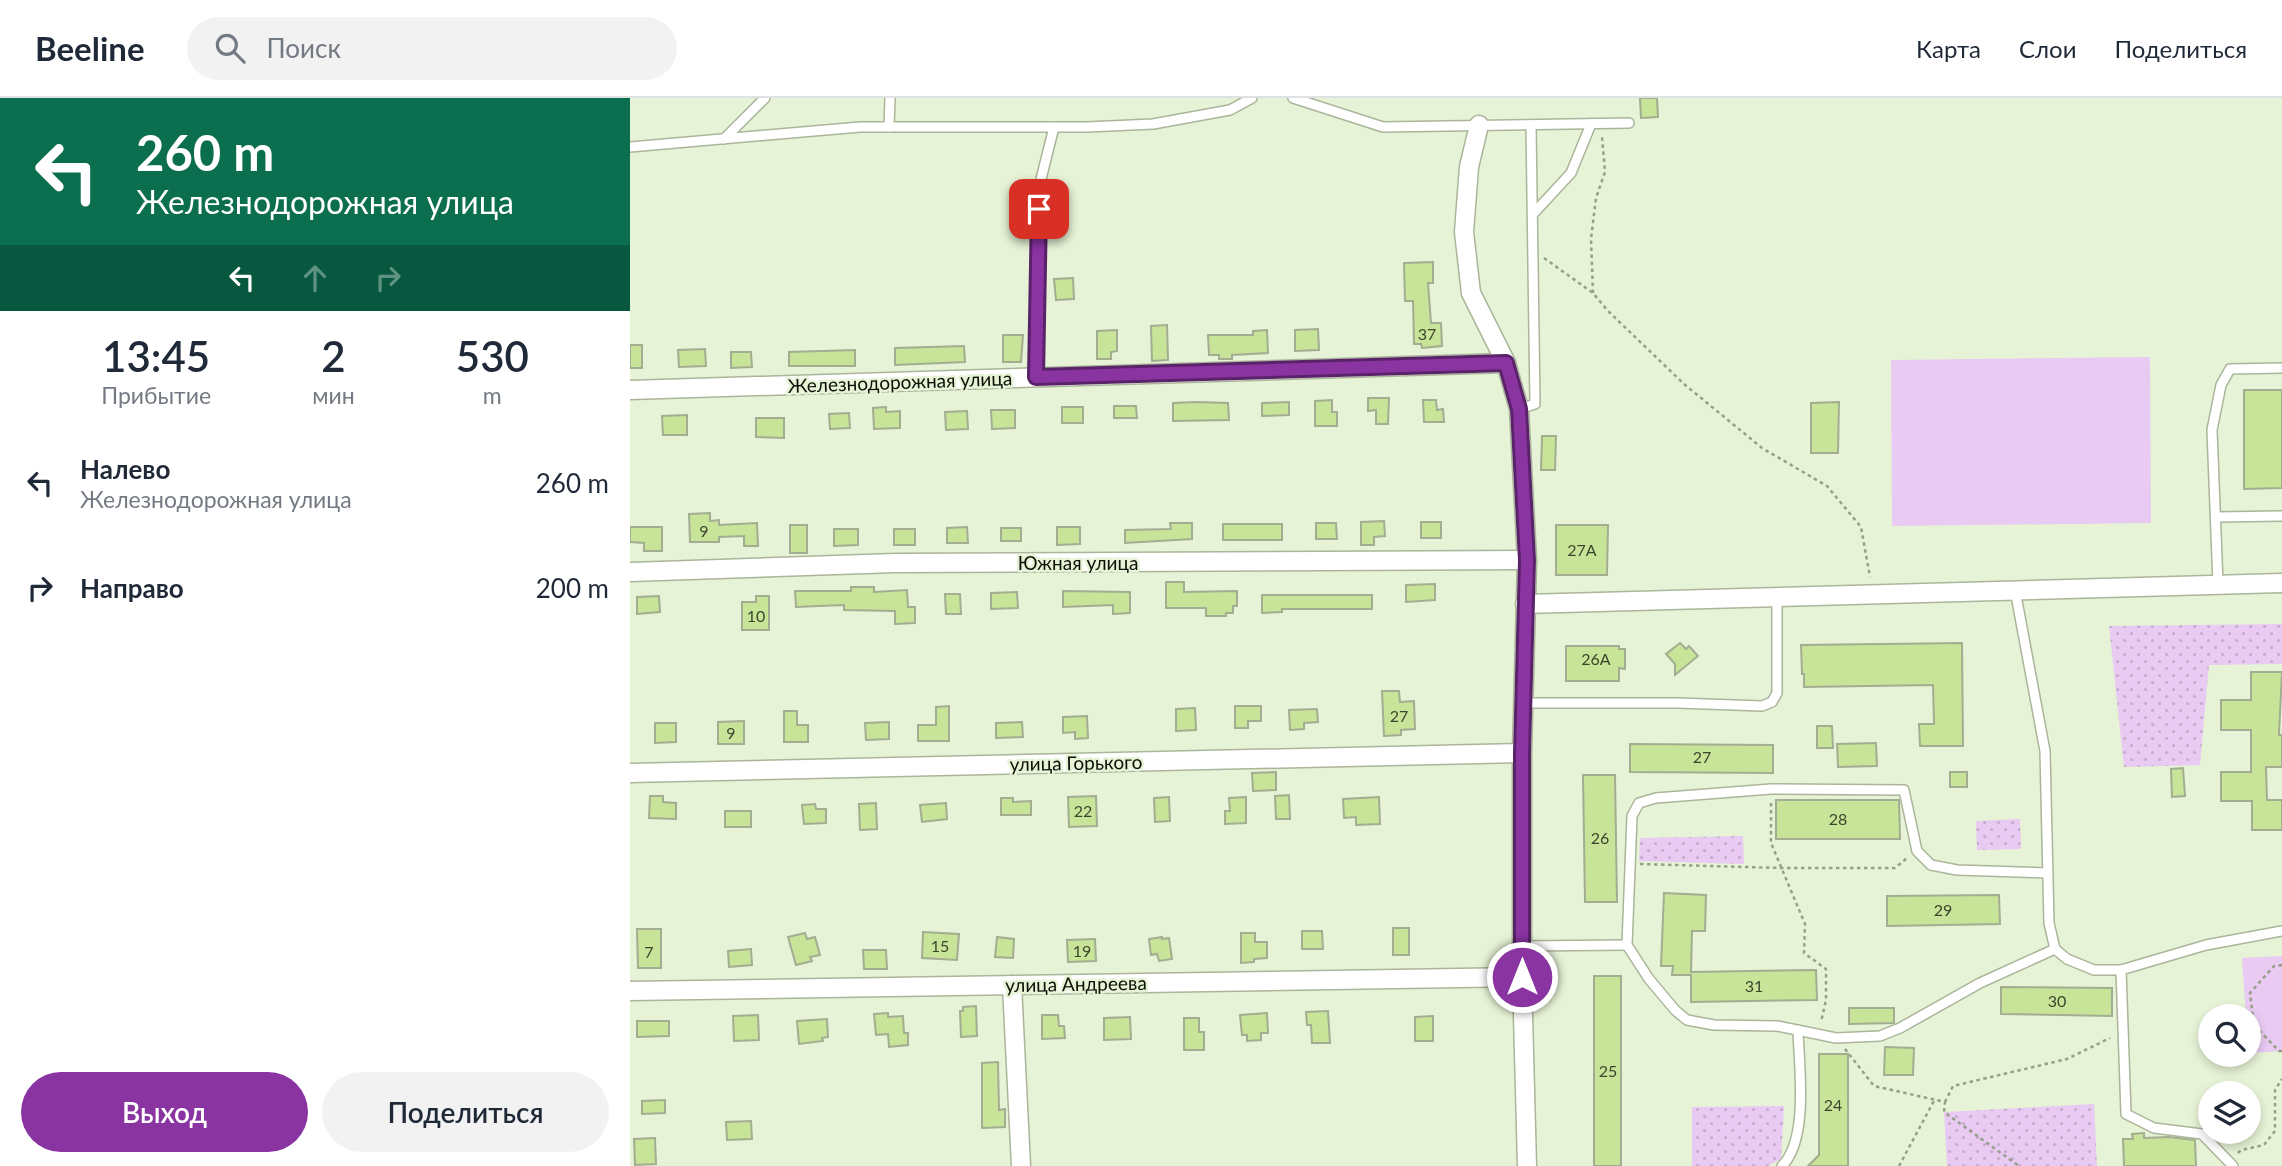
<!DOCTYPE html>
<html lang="ru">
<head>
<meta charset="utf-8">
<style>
  :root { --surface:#fff; --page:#f2f2f3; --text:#1f2937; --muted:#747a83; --line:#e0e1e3; --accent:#8a34a2 }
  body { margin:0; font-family:Lato,sans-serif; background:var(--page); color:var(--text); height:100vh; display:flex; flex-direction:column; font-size:26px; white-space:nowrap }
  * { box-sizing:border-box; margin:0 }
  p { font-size:23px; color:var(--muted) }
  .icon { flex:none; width:38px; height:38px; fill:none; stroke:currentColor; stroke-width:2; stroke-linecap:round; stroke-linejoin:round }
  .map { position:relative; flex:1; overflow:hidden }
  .drawer { display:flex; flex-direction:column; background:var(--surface); width:630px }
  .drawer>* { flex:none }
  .hud { background:#0b6e4f; color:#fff; overflow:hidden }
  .controls { position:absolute; left:1568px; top:906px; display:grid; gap:14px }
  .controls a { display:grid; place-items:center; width:63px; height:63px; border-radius:50%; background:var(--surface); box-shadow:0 4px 10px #0003; font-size:35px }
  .pin { position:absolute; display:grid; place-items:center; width:60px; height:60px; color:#fff; margin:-30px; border-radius:14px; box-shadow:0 4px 10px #0006 }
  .me { position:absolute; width:77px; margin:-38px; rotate:0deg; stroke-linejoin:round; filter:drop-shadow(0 0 5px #0008) }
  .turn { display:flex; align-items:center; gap:24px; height:147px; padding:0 21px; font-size:32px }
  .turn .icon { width:91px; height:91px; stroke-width:2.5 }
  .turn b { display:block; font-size:49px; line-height:60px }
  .lanes { display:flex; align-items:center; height:66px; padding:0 21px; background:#0003; justify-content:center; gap:35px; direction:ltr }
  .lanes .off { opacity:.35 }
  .eta { display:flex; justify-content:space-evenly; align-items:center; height:119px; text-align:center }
  .eta b { font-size:42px; font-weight:600; line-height:49px }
  .action { display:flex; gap:14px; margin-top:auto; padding:14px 21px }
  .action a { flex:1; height:80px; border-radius:42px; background:var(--accent); color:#fff; font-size:28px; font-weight:600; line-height:80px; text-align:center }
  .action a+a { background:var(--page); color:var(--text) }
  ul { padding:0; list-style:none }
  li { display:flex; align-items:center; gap:21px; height:105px; padding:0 21px }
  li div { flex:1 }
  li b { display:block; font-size:26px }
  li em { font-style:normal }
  header { display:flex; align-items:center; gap:42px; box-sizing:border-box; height:98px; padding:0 35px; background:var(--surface); border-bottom:2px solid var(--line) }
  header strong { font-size:33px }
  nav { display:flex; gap:38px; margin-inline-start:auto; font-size:24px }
  .search { width:490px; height:63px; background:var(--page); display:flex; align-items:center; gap:18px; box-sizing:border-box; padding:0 24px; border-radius:38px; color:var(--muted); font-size:26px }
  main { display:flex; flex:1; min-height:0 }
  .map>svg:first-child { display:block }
</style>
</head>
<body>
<header>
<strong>Beeline</strong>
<div class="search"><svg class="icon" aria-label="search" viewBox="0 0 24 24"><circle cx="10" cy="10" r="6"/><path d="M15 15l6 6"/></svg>Поиск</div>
<nav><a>Карта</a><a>Слои</a><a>Поделиться</a></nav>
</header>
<main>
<section class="drawer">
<div class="hud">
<div class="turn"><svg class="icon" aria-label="left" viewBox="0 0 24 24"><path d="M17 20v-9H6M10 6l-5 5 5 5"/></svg><div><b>260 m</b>Железнодорожная улица</div></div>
<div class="lanes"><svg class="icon" aria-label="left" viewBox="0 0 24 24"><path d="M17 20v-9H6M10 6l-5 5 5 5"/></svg><svg class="icon off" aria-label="ahead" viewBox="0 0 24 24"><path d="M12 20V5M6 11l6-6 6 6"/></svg><svg class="icon off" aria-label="right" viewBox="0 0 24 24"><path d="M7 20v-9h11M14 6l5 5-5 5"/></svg></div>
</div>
<div class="eta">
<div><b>13:45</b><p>Прибытие</p></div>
<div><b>2</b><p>мин</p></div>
<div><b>530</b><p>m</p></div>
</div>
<ul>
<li><svg class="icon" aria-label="left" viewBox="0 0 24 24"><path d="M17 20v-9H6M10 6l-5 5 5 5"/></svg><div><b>Налево</b><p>Железнодорожная улица</p></div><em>260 m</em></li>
<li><svg class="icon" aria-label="right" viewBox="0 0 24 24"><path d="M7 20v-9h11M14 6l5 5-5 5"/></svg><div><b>Направо</b></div><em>200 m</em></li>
</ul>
<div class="action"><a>Выход</a><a>Поделиться</a></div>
</section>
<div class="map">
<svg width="1652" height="1068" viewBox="0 0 1652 1068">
  <defs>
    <pattern id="park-dots" width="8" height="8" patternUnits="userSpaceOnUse" patternTransform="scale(1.75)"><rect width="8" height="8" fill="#e8caf2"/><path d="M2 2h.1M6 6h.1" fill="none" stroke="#c6acce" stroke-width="1.8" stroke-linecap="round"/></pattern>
  </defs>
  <rect width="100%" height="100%" fill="#e7f3d6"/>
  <g fill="#e8caf2">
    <polygon points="1520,259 1521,425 1262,428 1261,262"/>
    <polygon points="1652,858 1652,953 1619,955 1619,919 1616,919 1612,860"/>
  </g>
  <g fill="url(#park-dots)">
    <polygon points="1652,526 1652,566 1579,567 1570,667 1494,669 1479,528"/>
    <polygon points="1390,721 1391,751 1347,752 1346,723"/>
    <polygon points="1113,738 1114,766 1009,763 1010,740"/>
    <polygon points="1464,1006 1467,1068 1317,1068 1314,1014"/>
    <polygon points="1154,1008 1151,1061 1138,1068 1062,1068 1062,1009"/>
  </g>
  <g fill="#c8e499" stroke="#a2ad91" stroke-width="2">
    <polygon points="1010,0 1027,0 1028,19 1011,20"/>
    <polygon points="803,164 803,185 798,185 801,225 811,225 812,248 792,250 791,246 784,246 783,203 775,203 774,165"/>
    <polygon points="443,180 444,201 426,202 424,181"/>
    <polygon points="537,227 538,262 522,263 521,228"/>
    <polygon points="688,231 689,252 665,253 665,232"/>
    <polygon points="487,232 487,253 481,254 481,261 467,261 467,233"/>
    <polygon points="637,232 638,255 602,257 602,261 589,261 589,257 579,257 578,237 623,237 623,233"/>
    <polygon points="373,237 393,237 391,264 373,264"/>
    <rect x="0" y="247" width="12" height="23"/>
    <polygon points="334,248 335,264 265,267 265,250"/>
    <polygon points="75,251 76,268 49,269 48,252"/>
    <polygon points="225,252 225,268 159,268 159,254"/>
    <polygon points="101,254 121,254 122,269 101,270"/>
    <polygon points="1614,292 1652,292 1652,390 1614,391"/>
    <polygon points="738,300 759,300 758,326 746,326 746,312 738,313"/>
    <polygon points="702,302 702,314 707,314 707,328 685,328 685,303"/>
    <polygon points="793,302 806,302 807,312 813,311 814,324 794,324"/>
    <polygon points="566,304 598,305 599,322 543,323 543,305"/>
    <polygon points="659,304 659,317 632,318 632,305"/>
    <polygon points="1209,304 1208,355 1181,355 1181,305"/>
    <polygon points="484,308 506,308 507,320 484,320"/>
    <polygon points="256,309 256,314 270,313 270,330 244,331 243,310"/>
    <rect x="432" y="309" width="21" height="16"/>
    <polygon points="361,312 385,312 385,330 362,331"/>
    <polygon points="337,313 338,331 316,332 315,314"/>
    <polygon points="219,315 220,330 200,331 199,316"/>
    <polygon points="57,317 57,337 33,337 32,318"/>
    <polygon points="126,320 154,320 154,340 126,339"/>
    <polygon points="912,338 926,338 925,372 911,372"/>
    <polygon points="80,415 80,423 89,422 89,427 127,425 128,448 114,448 114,438 89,439 89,444 60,444 59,416"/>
    <polygon points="754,423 755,438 744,439 744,447 731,447 731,424"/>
    <rect x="791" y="424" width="20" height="16"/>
    <polygon points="540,425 562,425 562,441 495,445 495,432 541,431"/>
    <polygon points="686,425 706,425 707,441 686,441"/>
    <rect x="593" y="426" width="59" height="16"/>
    <rect x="160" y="427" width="17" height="28"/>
    <polygon points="926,427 978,427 977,477 926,477"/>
    <polygon points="0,429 32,429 32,453 14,453 14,445 0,444"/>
    <polygon points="337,429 338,445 317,445 317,430"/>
    <polygon points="427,429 450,429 450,446 427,447"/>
    <rect x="371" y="430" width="20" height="13"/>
    <polygon points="204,431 228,431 228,447 204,448"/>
    <rect x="264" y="431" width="21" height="16"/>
    <polygon points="536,484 554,484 554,494 607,493 607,508 603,508 603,515 596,515 596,518 576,518 576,510 536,510"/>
    <polygon points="805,486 805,502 776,504 776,487"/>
    <polygon points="221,489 244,489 244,494 277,492 278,509 285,509 285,525 265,526 265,513 214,512 214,507 166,509 165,493 221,493"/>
    <polygon points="433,493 500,494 500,515 483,516 483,507 433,509"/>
    <polygon points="387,494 388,510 361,511 361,495"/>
    <polygon points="315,496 330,496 331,516 316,516"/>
    <polygon points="632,497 742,497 742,511 652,511 652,514 632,515"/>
    <polygon points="29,498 30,514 7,516 7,499"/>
    <polygon points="126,498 139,498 139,532 112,532 112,504 126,504"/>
    <polygon points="1050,545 1056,551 1059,548 1068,558 1045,577 1045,566 1036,556"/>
    <polygon points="1332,545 1333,648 1290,648 1289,626 1304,626 1303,587 1174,589 1174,576 1172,576 1171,547"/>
    <polygon points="936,548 989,548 989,551 995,551 995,571 989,570 989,583 936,583"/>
    <polygon points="1621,574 1652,574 1649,637 1652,637 1652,669 1636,669 1637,702 1652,702 1652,732 1622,732 1622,703 1591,703 1591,674 1621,674 1621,632 1591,632 1591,602 1621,602"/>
    <polygon points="752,593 769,593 770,604 784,603 785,631 771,632 771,637 754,638"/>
    <polygon points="319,608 319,643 288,643 288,627 306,627 306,609"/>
    <polygon points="605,608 631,608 631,623 618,623 618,630 605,630"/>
    <polygon points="565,610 566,632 546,633 546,611"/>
    <polygon points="687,611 688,624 674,625 674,631 660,632 659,612"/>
    <polygon points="154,613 167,613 167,627 178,627 178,644 154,644"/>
    <polygon points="457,618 458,640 445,641 445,634 433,635 433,619"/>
    <polygon points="114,623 114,646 88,646 88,624"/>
    <polygon points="259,624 259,641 236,642 235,625"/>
    <polygon points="392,624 393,639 366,640 366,625"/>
    <polygon points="25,625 46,625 46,644 25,645"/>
    <polygon points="1187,628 1202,628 1203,650 1187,650"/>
    <polygon points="1246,645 1247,668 1208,669 1207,646"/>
    <polygon points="1000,646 1143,647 1143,675 1000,674"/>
    <polygon points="1553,670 1555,698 1542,699 1541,671"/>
    <polygon points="646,674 646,692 623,693 622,675"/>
    <rect x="1320" y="674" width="17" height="15"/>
    <polygon points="953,677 985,677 987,804 955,804"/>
    <polygon points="659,697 660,721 646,721 645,698"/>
    <polygon points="20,698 33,698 33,704 46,705 46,721 19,720"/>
    <polygon points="466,698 467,728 439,729 438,699"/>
    <polygon points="539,699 540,723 525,724 524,700"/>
    <polygon points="616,699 616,725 595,726 595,713 600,713 599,700"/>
    <polygon points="749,699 750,726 726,727 726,719 714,720 713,701"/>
    <polygon points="371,700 383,700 383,704 401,703 401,717 371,717"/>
    <polygon points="1146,702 1269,702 1270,741 1146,741"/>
    <polygon points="246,705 247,731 230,732 229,706"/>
    <polygon points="316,705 317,721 292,724 290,707"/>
    <polygon points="185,706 186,711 196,711 196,725 174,726 172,707"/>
    <rect x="95" y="713" width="26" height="16"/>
    <polygon points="1034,795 1076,797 1075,833 1062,833 1061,874 1186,872 1187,902 1061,904 1061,877 1042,877 1043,868 1031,868"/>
    <polygon points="1369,797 1370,826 1257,828 1257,798"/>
    <rect x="763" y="830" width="16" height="27"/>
    <polygon points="7,831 31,831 31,870 8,870"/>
    <polygon points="672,833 692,833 693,851 672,851"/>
    <polygon points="293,834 329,836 327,862 292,860"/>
    <polygon points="175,835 177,841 185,839 190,857 180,859 182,863 166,867 158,839"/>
    <polygon points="611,835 625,835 625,844 637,844 637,860 624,861 624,864 611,865"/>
    <polygon points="367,839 384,841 383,860 365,859"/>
    <polygon points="532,839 532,841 539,840 542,861 529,863 527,856 521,857 519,841"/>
    <polygon points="465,841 466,863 438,864 437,842"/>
    <polygon points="121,851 122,867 99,869 98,853"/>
    <polygon points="233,852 256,852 257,871 234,871"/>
    <rect x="964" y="878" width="27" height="190"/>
    <polygon points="1371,889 1482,890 1482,918 1371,916"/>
    <polygon points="346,908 347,938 331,939 330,913 333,913 333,909"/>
    <polygon points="1219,910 1264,910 1264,925 1219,926"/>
    <polygon points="698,913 700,945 682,945 681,927 677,927 676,914"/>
    <polygon points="258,915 258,919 273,918 274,935 278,935 278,947 259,949 258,936 246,937 244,916"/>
    <polygon points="637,915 638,935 631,935 631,942 617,943 617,937 612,937 610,917"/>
    <polygon points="128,917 129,942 104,943 103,918"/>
    <polygon points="412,917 428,917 429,928 434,928 435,940 412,941"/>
    <polygon points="803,918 803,943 785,943 785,919"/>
    <polygon points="500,919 501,941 474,942 474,920"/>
    <polygon points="554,920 569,920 569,934 574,934 574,952 554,952"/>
    <polygon points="197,921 198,939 192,940 193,943 169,946 167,923"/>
    <polygon points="7,923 39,923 39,938 7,939"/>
    <polygon points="1255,949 1284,950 1283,977 1254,977"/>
    <polygon points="1189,956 1218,956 1218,1068 1178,1068 1189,1057"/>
    <polygon points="368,964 369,1012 375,1011 375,1029 352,1030 352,965"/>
    <polygon points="35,1002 35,1015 12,1016 12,1003"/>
    <polygon points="121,1023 122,1041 97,1042 96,1024"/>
    <polygon points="1514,1035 1514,1040 1539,1039 1565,1042 1566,1068 1494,1068 1493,1041 1503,1041 1502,1036"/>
    <polygon points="25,1040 26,1066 5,1067 4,1041"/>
  </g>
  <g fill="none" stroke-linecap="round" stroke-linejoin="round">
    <defs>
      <g id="service">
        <polyline points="663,0 753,29 999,25"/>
        <polyline points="259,29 260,0"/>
        <polyline points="94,41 135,0"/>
        <polyline points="0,49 230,29 457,29 523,26 600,12 622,0"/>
        <polyline points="903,116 941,75 961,26"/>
        <polyline points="406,279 410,85 424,29"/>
        <polyline points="889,311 905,306 901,27"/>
        <polyline points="1586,419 1652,418"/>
        <polyline points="1588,486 1582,332 1591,287 1600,271 1652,270"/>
        <polyline points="1385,492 1415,653 1419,825 1425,851 1437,861 1464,872 1491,872 1576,847 1652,833"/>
        <polyline points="893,605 1048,605 1132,608 1142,604 1147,595 1147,499"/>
        <polyline points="1418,775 1327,772 1301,767 1287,753 1274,692 1141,691 1026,700 1009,705 1002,718 997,847 1019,881 1045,912 1057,922 1084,927 1147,928 1206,940 1250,938 1270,930 1350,885 1425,851"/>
        <polyline points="892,848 997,847"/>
        <polyline points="1491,872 1496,1016 1524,1030 1572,1036 1603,1068"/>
        <path d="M1152 1068C1179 1041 1169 968 1168 932"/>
      </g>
      <g id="minor">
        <polyline points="849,27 839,69 834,134 841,195 876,265 889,311 897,462 892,655 892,879 897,1068"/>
        <polyline points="0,292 876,265"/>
        <polyline points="0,474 265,465 897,462"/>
        <polyline points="895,506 1652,485"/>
        <polyline points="0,675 892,655"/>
        <polyline points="382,887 391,1068"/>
        <polyline points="0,893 892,879"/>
      </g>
    </defs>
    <use href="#service" stroke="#aab59a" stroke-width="12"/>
    <use href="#minor" stroke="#aab59a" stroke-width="21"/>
    <g stroke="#969f89" stroke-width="2.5" stroke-dasharray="3.5 3.5" stroke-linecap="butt">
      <polyline points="914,160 963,195 978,213 1054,286 1132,350 1197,388 1231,429 1240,479"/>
      <polyline points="963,195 961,141 966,100 975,74 972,39"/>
      <polyline points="1141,705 1141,745 1175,826 1174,855 1196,871 1196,902 1191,924"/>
      <polyline points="1010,766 1151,770 1265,770 1277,760"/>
      <polyline points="1652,867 1644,868 1620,895 1624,927 1649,953 1652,953"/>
      <polyline points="1215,951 1244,988 1315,1004 1314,1014 1389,1068"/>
      <polyline points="1315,1004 1323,988 1437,961 1480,940"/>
      <polyline points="1608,1055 1611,1052 1634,1047 1645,1033 1645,992 1652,981"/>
      <polyline points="1269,1068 1305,1001"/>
    </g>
    <use href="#service" stroke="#fff" stroke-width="9"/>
    <use href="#minor" stroke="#fff" stroke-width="18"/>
  </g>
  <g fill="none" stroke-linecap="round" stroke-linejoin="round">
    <defs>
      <polyline id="route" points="409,111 406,279 876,265 889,311 897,462 892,655 892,879"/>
    </defs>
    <use href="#route" stroke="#5a2269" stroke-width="18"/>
    <use href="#route" stroke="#8a34a2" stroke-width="12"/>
  </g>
  <g text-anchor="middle" stroke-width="5" stroke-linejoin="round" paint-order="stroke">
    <g font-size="16" fill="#3c452c">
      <text x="797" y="242">37</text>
      <text x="74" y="439">9</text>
      <text x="952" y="458">27А</text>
      <text x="126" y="524">10</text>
      <text x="966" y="567">26А</text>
      <text x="769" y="624">27</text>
      <text x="101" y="641">9</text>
      <text x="1072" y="665">27</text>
      <text x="453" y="719">22</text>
      <text x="1208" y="727">28</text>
      <text x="970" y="746">26</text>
      <text x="1313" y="818">29</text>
      <text x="310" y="854">15</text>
      <text x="452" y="859">19</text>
      <text x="19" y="860">7</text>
      <text x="1124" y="894">31</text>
      <text x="1427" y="909">30</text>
      <text x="978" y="979">25</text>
      <text x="1203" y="1013">24</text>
    </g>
    <g font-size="19" fill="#0d1007" stroke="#e7f3d6">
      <text transform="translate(270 284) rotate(-2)" y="7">Железнодорожная улица</text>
      <text x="448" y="472">Южная улица</text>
      <text transform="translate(446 665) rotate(-1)" y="7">улица Горького</text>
      <text transform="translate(446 886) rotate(-1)" y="7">улица Андреева</text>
    </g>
  </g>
</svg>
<div class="controls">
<a><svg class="icon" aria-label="search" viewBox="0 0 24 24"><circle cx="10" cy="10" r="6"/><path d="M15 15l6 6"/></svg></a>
<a><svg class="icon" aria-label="layers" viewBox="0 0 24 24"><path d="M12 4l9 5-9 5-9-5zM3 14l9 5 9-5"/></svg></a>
</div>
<div class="pin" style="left:409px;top:111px;background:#d93025"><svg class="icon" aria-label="arrive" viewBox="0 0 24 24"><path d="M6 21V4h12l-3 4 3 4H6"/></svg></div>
<svg class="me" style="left:892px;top:879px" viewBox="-20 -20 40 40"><circle r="17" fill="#8a34a2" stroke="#fff" stroke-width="3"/><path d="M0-11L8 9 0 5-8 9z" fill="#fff"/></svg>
</div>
</main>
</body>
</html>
